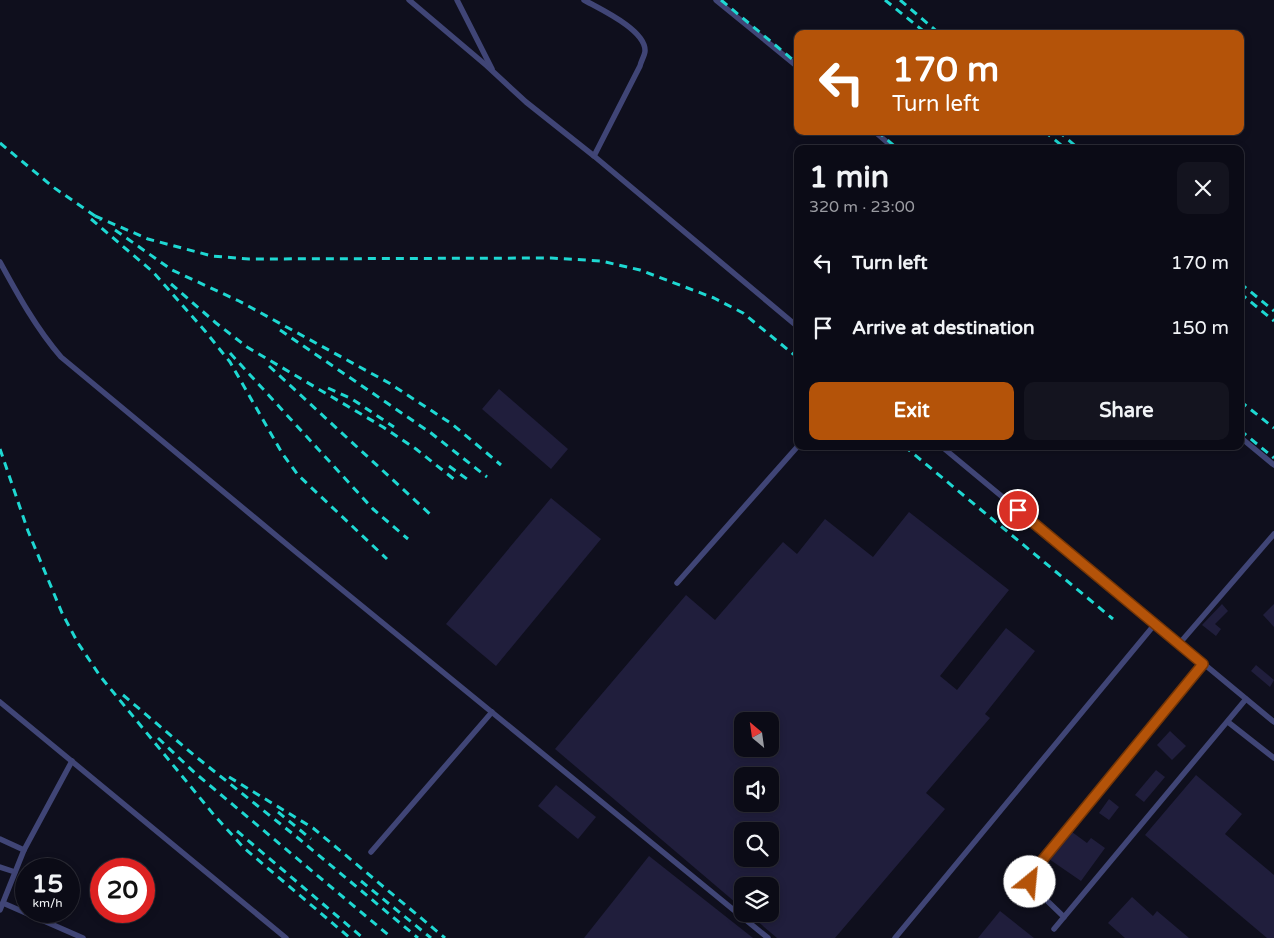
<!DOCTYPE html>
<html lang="en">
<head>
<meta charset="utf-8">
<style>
  :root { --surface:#0b0b16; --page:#14141f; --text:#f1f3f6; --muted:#9a9ba1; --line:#2b2b35; --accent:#b45309 }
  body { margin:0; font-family:"Varela Round",sans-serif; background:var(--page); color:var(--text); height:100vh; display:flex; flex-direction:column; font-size:19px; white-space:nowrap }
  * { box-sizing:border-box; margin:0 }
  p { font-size:16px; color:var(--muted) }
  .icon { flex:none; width:28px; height:28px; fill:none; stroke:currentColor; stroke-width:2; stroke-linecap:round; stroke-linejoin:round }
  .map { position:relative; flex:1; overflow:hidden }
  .panel { position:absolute; left:794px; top:145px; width:450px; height:305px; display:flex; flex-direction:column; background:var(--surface); border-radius:10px; box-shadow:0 2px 8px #0003,0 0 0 1px var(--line) }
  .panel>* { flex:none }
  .hud { position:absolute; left:794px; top:30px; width:450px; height:105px; border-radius:10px; box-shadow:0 2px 8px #0003,0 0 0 1px var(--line); background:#b45309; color:#fff; overflow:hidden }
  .needle { width:32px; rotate:331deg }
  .controls { position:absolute; left:734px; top:712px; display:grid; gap:10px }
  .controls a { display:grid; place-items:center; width:45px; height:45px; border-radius:10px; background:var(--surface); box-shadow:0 2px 8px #0003,0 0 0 1px var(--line); font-size:25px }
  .speed { position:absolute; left:15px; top:858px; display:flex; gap:10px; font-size:25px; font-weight:700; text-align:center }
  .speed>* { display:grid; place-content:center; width:65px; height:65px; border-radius:50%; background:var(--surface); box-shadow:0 2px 8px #0003,0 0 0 1px var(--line); line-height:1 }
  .speed small { font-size:12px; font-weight:400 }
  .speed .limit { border:8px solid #d22; background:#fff; color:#111 }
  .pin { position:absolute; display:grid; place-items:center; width:42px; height:42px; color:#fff; margin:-21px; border:2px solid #fff; border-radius:50%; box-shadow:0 1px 5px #0007 }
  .me { position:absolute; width:55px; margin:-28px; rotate:28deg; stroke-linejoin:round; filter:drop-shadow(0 0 4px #0008) }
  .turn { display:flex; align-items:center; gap:18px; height:105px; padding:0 15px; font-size:22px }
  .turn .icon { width:65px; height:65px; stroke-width:2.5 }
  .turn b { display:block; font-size:35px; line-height:42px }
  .round { display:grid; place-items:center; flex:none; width:52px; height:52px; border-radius:10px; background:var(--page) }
  .headline { display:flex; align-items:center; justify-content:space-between; height:85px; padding:0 15px }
  h1 { font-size:30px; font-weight:700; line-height:38px }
  .action { display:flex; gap:10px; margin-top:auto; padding:10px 15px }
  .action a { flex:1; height:58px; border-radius:10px; background:var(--accent); color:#fff; font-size:20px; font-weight:700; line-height:58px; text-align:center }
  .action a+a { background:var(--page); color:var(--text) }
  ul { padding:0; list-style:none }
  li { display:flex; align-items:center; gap:15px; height:65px; padding:0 15px }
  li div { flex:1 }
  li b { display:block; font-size:19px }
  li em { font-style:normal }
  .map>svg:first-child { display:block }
</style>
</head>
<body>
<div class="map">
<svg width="1274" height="938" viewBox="0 0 1274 938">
  <rect width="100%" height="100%" fill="#0f0f1d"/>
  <g fill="#201e3c" fill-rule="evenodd">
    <polygon points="499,389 568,449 551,469 482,409"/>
    <polygon points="551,498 601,539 496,666 446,624"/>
    <path d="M909 512 1009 590 940 676 957 690 1006 628 1035 651 985 714 990 718 926 793 945 809 835 938H777L749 914H770V886H742V908L555 749 686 595 715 620 783 542 797 554 825 519 873 557ZM742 721H770V749H742ZM742 776H770V804H742ZM742 831H770V859H742Z"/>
    <polygon points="1222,604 1228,611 1215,624 1221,629 1216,636 1202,625"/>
    <polygon points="1274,604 1274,627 1263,615"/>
    <polygon points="1256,665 1274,680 1270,687 1251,671"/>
    <polygon points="1170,731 1186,746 1172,760 1157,745"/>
    <polygon points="1156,770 1165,777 1144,802 1135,795"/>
    <polygon points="1196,775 1242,814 1225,834 1274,875 1274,938 1267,938 1145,835"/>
    <polygon points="556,785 596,817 578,839 538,806"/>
    <polygon points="1109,799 1119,807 1109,820 1099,813"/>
    <polygon points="1072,832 1087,843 1091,838 1105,848 1081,881 1049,859"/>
    <polygon points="649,856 753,938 584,938"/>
    <polygon points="1132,897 1153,916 1157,911 1189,938 1125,938 1108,923"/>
    <polygon points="1000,911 1034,938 978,938"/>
  </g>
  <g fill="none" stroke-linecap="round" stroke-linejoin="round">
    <g stroke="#404576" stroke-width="5.5">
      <polyline points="409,0 487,66 526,102 594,156 798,327"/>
      <polyline points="457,0 492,69"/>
      <path d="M584 0C600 9 646 30 645 51 645 55 641 61 640 66L594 156"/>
      <polyline points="716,0 798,67"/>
      <polyline points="874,131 895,149"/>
      <path d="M0 262C18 295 36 328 61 357L296 552 768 938"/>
      <polyline points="1240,437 1274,465"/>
      <polyline points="941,446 1274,722"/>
      <polyline points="677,583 798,446"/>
      <polyline points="1179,644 1274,534"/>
      <polyline points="0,702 286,938"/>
      <polyline points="1228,722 1274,758"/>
      <polyline points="0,839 24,850"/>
      <polyline points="371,852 492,712"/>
      <polyline points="0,867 15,872"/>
      <polyline points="3,903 83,938"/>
      <polyline points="0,910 24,850 72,761"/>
      <polyline points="1064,917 1035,889 1030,882 1031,874 1203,664"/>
      <polyline points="1054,929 1246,699"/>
      <polyline points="895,938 1155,624"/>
    </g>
    <g stroke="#1ed8d2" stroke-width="3" stroke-dasharray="8 6" stroke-linecap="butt">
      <polyline points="721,0 798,64"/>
      <polyline points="885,0 927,34"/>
      <polyline points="900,0 940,34"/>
      <polyline points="877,131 898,149"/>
      <polyline points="1044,131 1066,149"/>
      <polyline points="1058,131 1079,149"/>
      <polyline points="0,143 53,187 101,220"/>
      <polyline points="95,216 148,239 212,256 249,259 551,258 601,261 640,270 714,298 743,313 798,358"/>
      <polyline points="91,219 153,272 205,331 230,362 282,453 298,475 387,559"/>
      <polyline points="115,230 172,270 239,301 389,383 452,424 501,465"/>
      <polyline points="1240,283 1274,311"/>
      <polyline points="171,284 216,323 247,347 383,427 416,449 455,480"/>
      <polyline points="1240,293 1274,321"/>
      <polyline points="280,330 431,433 487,477"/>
      <polyline points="230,353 373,509 408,539"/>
      <polyline points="269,366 431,515"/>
      <polyline points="328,388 352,399 394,427"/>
      <polyline points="1240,401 1274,428"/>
      <polyline points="1240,430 1274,458"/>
      <polyline points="904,446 1113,619"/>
      <polyline points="0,449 28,531 62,613 78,643 100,676 214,815 244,848 350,938"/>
      <polyline points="449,466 467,479"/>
      <polyline points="123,695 195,756 298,838 418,938"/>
      <polyline points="158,738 195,773 392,938"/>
      <polyline points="229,777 313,828 445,938"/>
      <polyline points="278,812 311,839"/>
      <polyline points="237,831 363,938"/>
      <polyline points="361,881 431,938"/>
    </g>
  </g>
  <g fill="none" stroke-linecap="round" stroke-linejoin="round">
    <defs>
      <polyline id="route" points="1018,510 1203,664 1031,874 1030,882"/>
    </defs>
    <use href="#route" stroke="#753606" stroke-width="12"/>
    <use href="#route" stroke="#b45309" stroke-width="9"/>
  </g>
</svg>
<div class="controls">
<a><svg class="needle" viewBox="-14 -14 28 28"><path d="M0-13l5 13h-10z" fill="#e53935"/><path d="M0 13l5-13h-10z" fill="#9a9ba1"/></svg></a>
<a><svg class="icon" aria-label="sound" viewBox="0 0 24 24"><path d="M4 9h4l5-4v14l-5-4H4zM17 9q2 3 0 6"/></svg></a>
<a><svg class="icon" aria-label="search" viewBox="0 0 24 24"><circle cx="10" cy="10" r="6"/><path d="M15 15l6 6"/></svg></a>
<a><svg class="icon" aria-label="layers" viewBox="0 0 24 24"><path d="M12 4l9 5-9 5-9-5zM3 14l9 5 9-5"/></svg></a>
</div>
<div class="speed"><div>15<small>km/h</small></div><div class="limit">20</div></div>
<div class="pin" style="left:1018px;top:510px;background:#d93025"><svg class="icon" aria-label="arrive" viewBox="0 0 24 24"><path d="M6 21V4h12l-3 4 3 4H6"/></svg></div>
<svg class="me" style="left:1030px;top:882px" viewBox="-20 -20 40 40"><circle r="19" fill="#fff"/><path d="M0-13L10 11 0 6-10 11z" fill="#b45309"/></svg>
<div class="hud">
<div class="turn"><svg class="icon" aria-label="left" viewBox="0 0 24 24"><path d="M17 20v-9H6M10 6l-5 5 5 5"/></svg><div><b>170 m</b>Turn left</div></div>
</div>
<section class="panel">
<div class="headline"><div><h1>1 min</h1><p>320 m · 23:00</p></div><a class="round"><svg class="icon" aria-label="close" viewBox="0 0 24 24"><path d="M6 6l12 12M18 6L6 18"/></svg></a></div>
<ul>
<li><svg class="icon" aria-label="left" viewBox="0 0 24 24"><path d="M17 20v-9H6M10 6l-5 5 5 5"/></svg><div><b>Turn left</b></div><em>170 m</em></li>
<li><svg class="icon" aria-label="arrive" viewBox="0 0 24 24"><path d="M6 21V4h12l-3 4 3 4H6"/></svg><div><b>Arrive at destination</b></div><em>150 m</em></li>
</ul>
<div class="action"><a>Exit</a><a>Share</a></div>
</section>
</div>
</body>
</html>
